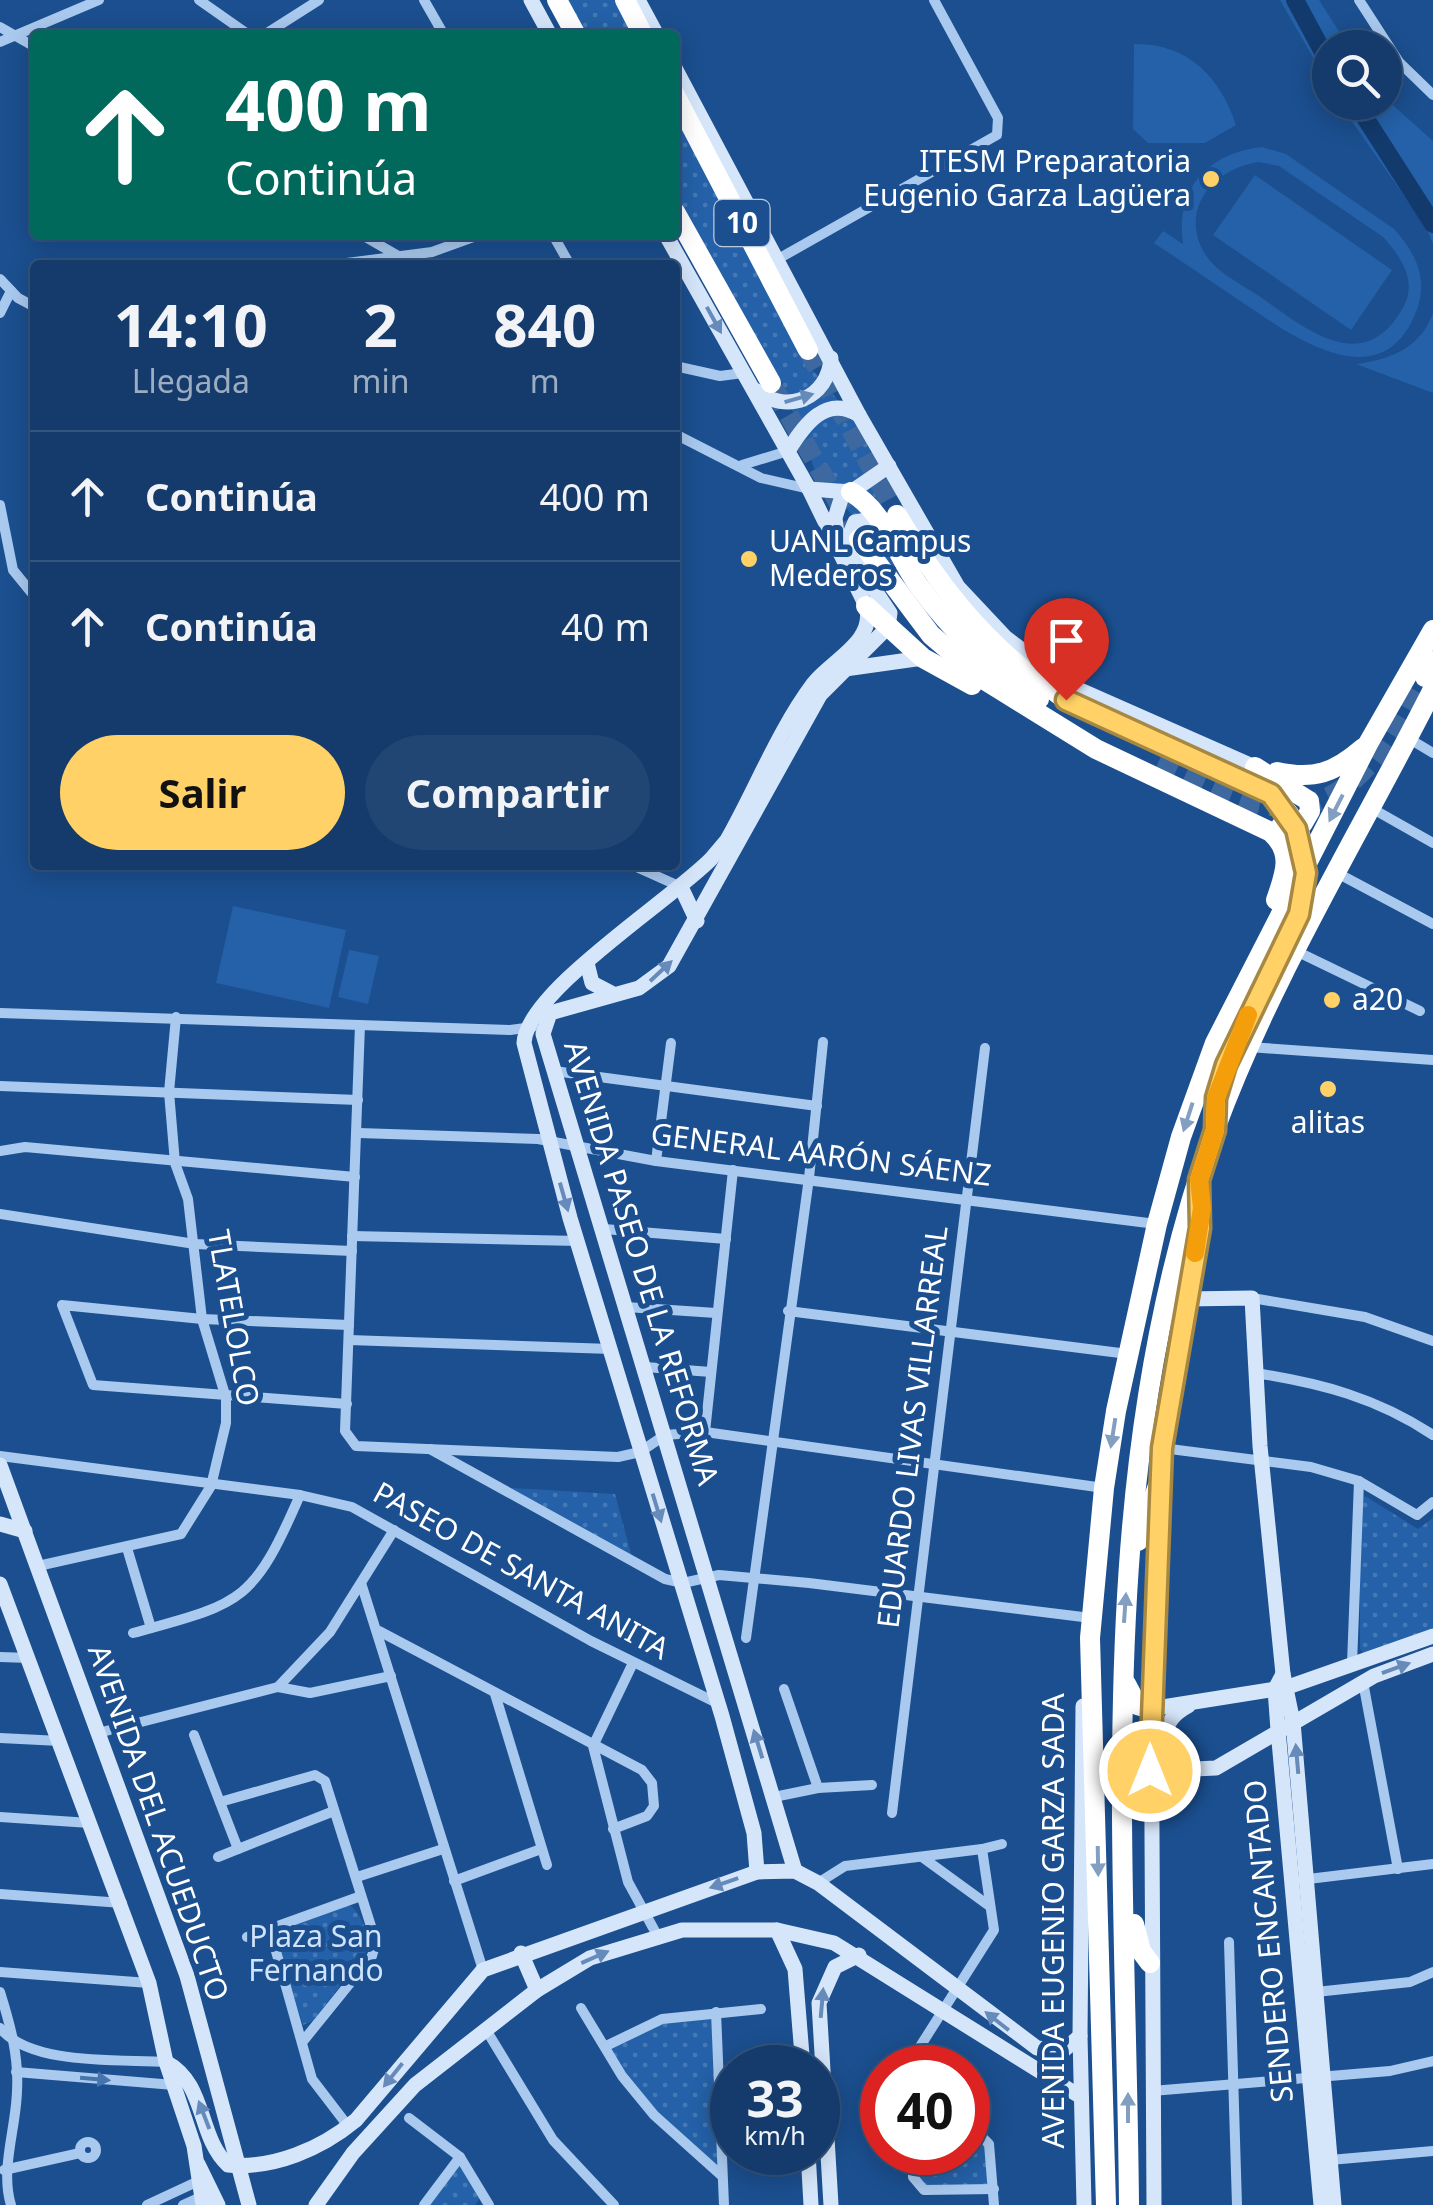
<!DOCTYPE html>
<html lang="es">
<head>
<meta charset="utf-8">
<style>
  :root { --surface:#143b6b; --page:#214673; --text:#f1f3f6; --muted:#9dadc1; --line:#33557e; --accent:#ffd166 }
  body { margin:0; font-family:"Noto Sans",sans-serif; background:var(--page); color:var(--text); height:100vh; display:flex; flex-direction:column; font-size:38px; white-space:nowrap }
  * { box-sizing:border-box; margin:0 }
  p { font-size:32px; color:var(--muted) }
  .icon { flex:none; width:55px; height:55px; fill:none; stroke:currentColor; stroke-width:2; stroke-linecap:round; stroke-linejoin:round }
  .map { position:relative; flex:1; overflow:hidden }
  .side { position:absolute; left:30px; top:260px; width:650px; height:610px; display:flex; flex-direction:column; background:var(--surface); border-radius:10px; box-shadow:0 5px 25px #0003,0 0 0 2px var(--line) }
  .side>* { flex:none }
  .guide { position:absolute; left:30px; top:30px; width:650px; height:210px; border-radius:10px; box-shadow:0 5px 25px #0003,0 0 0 2px var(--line); background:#00695c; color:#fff; overflow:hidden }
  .controls { position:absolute; left:1312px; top:30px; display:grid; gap:20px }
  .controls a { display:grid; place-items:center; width:90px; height:90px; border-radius:50%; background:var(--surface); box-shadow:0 5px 25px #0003,0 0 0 2px var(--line); font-size:50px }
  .speed { position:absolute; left:710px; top:2045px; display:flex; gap:20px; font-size:50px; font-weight:700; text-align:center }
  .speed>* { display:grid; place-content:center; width:130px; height:130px; border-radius:50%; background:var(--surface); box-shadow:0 5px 25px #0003,0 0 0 2px var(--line); line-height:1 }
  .speed small { font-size:25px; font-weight:400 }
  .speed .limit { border:15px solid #d22; background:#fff; color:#111 }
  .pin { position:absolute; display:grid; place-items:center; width:85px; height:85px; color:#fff; margin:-102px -42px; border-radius:50% 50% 50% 0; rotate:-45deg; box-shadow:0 0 10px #0007 }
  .pin .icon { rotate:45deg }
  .me { position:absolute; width:110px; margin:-55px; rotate:0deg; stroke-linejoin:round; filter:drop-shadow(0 0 8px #0008) }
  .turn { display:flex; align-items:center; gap:35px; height:210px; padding:0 30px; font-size:45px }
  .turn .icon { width:130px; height:130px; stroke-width:2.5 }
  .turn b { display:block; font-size:70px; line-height:85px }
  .eta { display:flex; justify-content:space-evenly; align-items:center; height:170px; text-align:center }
  .eta b { font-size:60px; font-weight:700; line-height:70px }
  .button { display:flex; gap:20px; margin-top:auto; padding:20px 30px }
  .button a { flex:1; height:115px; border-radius:60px; background:var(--accent); color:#111; font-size:40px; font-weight:700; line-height:115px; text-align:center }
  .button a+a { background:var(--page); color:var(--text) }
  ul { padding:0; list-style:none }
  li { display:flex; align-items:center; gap:30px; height:130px; padding:0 30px; border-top:2px solid var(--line) }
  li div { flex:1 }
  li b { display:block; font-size:38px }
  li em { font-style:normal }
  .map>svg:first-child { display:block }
</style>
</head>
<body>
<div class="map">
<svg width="1433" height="2205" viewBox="0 0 1433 2205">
  <defs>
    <pattern id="park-dots" width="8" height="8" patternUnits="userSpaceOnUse" patternTransform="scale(2.5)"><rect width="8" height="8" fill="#2461a8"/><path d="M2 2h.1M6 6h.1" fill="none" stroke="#4579b5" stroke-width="1.8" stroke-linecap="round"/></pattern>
  </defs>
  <rect width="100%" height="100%" fill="#1b4f8f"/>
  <g fill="#2461a8" fill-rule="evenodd">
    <polygon points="1280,0 1319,0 1349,47 1330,48 1330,87"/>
    <path d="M1134 44C1188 43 1220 77 1236 125L1205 143H1148L1133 129Z"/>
    <polygon points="1385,98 1433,141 1433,244 1426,227 1339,103 1385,102"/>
    <path d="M1262 147 1286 154 1394 229C1416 253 1429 280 1416 312 1381 401 1292 336 1243 303 1214 283 1184 263 1154 243L1163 231 1183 244C1175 188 1208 153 1262 147ZM1259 162 1279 166 1383 237C1402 258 1419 283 1401 311 1361 378 1303 326 1259 296 1241 284 1216 272 1205 254 1178 209 1214 168 1259 162Z"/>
    <polygon points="1255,175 1392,270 1351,330 1213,235"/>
    <path d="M1433 313V393L1356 364C1389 360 1421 348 1433 313Z"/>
    <polygon points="233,906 346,930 329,1008 216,983"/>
    <polygon points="349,950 379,956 368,1004 338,997"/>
  </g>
  <g fill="url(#park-dots)">
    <polygon points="560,0 625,0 642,35 580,35"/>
    <polygon points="675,100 806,362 867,435 886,525 979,665 915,606 867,534 814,468 780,378 675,198"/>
    <polygon points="512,1488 615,1494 633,1561 510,1493"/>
    <polygon points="1365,1496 1418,1529 1433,1518 1433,1630 1365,1655 1360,1649 1360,1502"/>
    <path d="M349 1905C363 1914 371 1938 365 1953L313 2021 303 2025 273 1931Z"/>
    <polygon points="716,2012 722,2176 654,2115 606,2046 645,2027"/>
    <polygon points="968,2123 983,2135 994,2189 918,2186 913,2153 968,2152"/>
    <polygon points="460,2157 483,2194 475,2205 424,2205"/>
  </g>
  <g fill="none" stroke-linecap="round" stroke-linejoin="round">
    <g stroke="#123a6d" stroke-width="18">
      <polyline points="1295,0 1330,65"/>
      <polyline points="1355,102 1433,224"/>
    </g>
    <g stroke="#3d69a0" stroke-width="20" stroke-dasharray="20 10" stroke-linecap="butt">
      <polyline points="808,350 897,515"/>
      <polyline points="774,389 859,539"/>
      <path d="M1158 763C1185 775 1213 789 1242 799 1342 833 1385 749 1425 677"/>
    </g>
    <g stroke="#a9c9ee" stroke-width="10">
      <polyline points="199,0 249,35"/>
      <polyline points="424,0 444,35"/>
      <polyline points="1359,0 1399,62 1433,95"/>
      <polyline points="0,27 35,47"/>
      <polyline points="264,35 319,0"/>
      <polyline points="0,42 99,0"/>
      <polyline points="362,235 414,265"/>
      <polyline points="553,235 570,265"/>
      <polyline points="778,259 997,135 998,118 934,0"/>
      <polyline points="339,264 432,252 479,235"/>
      <polyline points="0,279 18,298 35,307"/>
      <polyline points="0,313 11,291"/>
      <polyline points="675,366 720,376 743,373"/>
      <polyline points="675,434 761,478 809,489"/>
      <polyline points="742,465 788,451"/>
      <polyline points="0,505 13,570 35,597"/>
      <polyline points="1408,738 1433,753"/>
      <polyline points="1373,809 1433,843"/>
      <polyline points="632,865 681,887"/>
      <polyline points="1339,874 1433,924"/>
      <polyline points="1296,951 1420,1011"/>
      <polyline points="0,1013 510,1030 533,1027"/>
      <polyline points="360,1025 345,1431 356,1446 618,1457 640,1452 665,1435 705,1432 1104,1488"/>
      <polyline points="1249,1047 1433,1060"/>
      <polyline points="554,1071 817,1106"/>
      <polyline points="0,1086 358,1100"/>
      <polyline points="359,1133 538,1139 656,1161 1156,1224"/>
      <polyline points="0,1151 25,1147 355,1177"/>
      <polyline points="656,1161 671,1043"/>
      <polyline points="0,1214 195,1244 352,1251"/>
      <polyline points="604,1229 726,1239"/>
      <polyline points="352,1236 579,1241"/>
      <polyline points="1252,1298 1365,1317 1433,1341"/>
      <polyline points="626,1307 716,1313"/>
      <polyline points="788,1311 1128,1354"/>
      <polyline points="349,1340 611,1349"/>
      <polyline points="645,1367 711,1372"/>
      <path d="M1255 1373C1321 1383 1377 1398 1433 1435"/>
      <polyline points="347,1404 93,1385 62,1305 202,1319 349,1325"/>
      <polyline points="705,1432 733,1170"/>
      <polyline points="1162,1448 1311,1467 1359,1481 1417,1515 1433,1502"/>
      <polyline points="430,1449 665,1579 683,1583 719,1575 809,1583 1091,1618"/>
      <polyline points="0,1456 300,1495 352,1507 591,1641 717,1703"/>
      <polyline points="127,1548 151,1628"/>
      <polyline points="38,1566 181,1534 211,1486 226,1423 226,1398 202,1319 188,1199 175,1163 169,1092 176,1017"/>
      <polyline points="362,1586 483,1970"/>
      <polyline points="379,1631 642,1770 652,1783 654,1806 647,1816 613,1829"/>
      <path d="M133 1633C243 1603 253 1603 300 1495"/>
      <polyline points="746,1638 809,1178 823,1042"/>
      <polyline points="0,1657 29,1658"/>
      <polyline points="633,1663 593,1746 628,1882 657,1935"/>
      <polyline points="1352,1664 1359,1481"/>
      <polyline points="1363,1682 1398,1869"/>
      <polyline points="278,1687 310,1693 391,1676"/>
      <polyline points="784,1689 818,1788"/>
      <polyline points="495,1694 547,1865"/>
      <polyline points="98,1733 278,1687 330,1632 394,1530"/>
      <polyline points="194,1735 238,1849"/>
      <polyline points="0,1738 60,1741"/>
      <polyline points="774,1797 818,1788 872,1785"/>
      <polyline points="220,1802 315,1775 325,1781 376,1942 372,1956 304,2040"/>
      <polyline points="892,1813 985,1048"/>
      <polyline points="0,1817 90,1823"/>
      <polyline points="982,1849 1002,1844"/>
      <polyline points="218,1857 334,1811"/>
      <polyline points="922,1857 988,1905"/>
      <polyline points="357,1877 443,1849"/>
      <polyline points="1300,1880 1433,1864"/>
      <polyline points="454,1881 541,1849"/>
      <polyline points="818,1883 845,1866 982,1849 994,1930 921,2045 912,2068"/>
      <polyline points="0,1894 122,1903"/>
      <polyline points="270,1930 312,2079 348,2126"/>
      <polyline points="247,1937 361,1896"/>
      <polyline points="1229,1942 1237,2205"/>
      <polyline points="0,1972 149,1983"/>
      <path d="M0 1992C10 2024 19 2056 17 2091 16 2129 0 2169 11 2205"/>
      <polyline points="1316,1992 1410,1982 1433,1972"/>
      <polyline points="581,2008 622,2076 654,2115 722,2176"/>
      <polyline points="716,2012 724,2205"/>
      <path d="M0 2028C31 2066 120 2059 166 2062"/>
      <polyline points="488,2033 553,2140 614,2205"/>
      <polyline points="606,2046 662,2019 761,2009"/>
      <polyline points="16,2072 174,2085"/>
      <polyline points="1152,2091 1390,2071 1433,2061"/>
      <polyline points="409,2118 460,2157 489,2205"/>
      <polyline points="968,2123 989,2144 994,2205"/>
      <circle cx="88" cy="2150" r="8"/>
      <polyline points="913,2152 913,2177 924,2190 994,2189"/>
      <polyline points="1330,2160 1433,2151"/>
      <polyline points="4,2170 80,2153"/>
      <polyline points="147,2205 205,2178"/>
      <polyline points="183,2205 205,2195"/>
      <polyline points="424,2205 460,2157"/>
    </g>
    <g stroke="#d6e6fa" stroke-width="15">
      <polyline points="531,0 550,35"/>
      <polyline points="638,0 657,35"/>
      <polyline points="675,68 859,415 958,587 1005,637 1069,685 1255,767"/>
      <path d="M666 235 809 489 866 606C877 641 830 661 813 684 778 731 756 789 727 840L711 859C671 900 526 992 524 1043L570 1218 722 1716 754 1833 757 1872"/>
      <path d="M755 390C787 415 828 399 831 358"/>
      <path d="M788 451C804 425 826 394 859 415"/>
      <polyline points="809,489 851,492 889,466"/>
      <polyline points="845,546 855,522 867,520 882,528"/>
      <polyline points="845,669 923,658"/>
      <polyline points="681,887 697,921"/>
      <polyline points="587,963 592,983 613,994"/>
      <polyline points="1186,1299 1252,1298 1260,1446 1283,1674 1293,1722 1334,2205"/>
      <polyline points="0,1465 187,1976 249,2205"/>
      <polyline points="0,1524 25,1531"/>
      <polyline points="0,1584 149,1983 166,2062 194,2146 203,2205"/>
      <polyline points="1283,1674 1275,1689 1278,1730 1321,2205"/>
      <polyline points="1083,1706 1080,2036 1084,2205"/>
      <path d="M1188 1706C1153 1725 1165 1751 1189 1773"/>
      <polyline points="1150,1709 1288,1687 1433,1636"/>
      <polyline points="1150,1771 1216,1768 1374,1676 1433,1654"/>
      <polyline points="795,1871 543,1034 550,1013 639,988 669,966 820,695 888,627 890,613 837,534 835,518 843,493"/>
      <polyline points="777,1930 795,1969 803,2068"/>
      <polyline points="521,1953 537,1990"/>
      <path d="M166 2062C207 2084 197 2136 228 2165 274 2169 321 2149 356 2120L483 1970 757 1872 795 1871 818 1883 1037 2048 1063 2051 1080 2036"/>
      <polyline points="808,2152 811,2205"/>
      <polyline points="198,2164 218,2205"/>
      <polyline points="316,2205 353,2153 415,2085 537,1990 590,1958 682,1930 777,1930 834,1943 1081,2097"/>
      <polyline points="831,2205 819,2003 835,1967 859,1955"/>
      <polyline points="1154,2205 1151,1649 1162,1448 1199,1228 1200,1188"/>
    </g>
    <g stroke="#fff" stroke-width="20">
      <polyline points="557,0 576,35"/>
      <polyline points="625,0 643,35"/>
      <polyline points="675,95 808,350"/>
      <polyline points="675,212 771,383"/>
      <path d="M851 492C884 511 897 556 919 586 951 630 993 671 1039 699"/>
      <path d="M897 515C937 584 980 638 1044 686"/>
      <path d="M859 539 931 635 983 679 1096 749 1271 832C1294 853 1285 874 1276 900"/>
      <polyline points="866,606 923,658 972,685"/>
      <polyline points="1035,676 1066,700 1142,734"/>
      <polyline points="1425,677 1433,661"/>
      <polyline points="1255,767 1309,801 1310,811 1303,823 1281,826"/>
      <path d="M1277 772C1314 780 1334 773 1363 748"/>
      <polyline points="1138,1541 1159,1483"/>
      <polyline points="1126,1684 1137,1705 1150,1709"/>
      <polyline points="1134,1924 1141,1951 1150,1963"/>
      <polyline points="1106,2205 1090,1638 1104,1488 1116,1411 1157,1224 1181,1137 1215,1043 1369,742 1433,630"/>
      <path d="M1129 2205C1126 1847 1090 1473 1215 1129 1270 979 1361 832 1433 689"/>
    </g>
    <path stroke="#fff" stroke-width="20" d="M1142 734 1261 787C1338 841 1299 918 1266 981"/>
  </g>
  <defs><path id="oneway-solid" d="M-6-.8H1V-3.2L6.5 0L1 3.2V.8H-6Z" transform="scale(2.5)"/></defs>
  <g fill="#668bba">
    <use href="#oneway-solid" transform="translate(714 320) rotate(61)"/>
    <use href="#oneway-solid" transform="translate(799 398) rotate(-16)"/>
    <use href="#oneway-solid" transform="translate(661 971) rotate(-43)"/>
    <use href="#oneway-solid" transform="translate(564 1197) rotate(74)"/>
    <use href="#oneway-solid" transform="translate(657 1508) rotate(73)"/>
    <use href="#oneway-solid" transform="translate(1396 1668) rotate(-20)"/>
    <use href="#oneway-solid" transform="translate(758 1744) rotate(-107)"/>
    <use href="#oneway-solid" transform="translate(1297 1759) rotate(-95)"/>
    <use href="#oneway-solid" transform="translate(724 1883) rotate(161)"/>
    <use href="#oneway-solid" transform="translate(595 1957) rotate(-24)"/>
    <use href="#oneway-solid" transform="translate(822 2003) rotate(-85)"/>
    <use href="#oneway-solid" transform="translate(997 2021) rotate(-142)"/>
    <use href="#oneway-solid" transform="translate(393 2075) rotate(129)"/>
    <use href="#oneway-solid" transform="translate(204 2115) rotate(-111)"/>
  </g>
  <g fill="#829ec1">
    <use href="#oneway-solid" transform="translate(1336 808) rotate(117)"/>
    <use href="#oneway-solid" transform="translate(1188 1117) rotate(108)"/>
    <use href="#oneway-solid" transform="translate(1113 1433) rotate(99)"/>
    <use href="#oneway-solid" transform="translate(1125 1608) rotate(-86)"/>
    <use href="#oneway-solid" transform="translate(1098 1861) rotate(89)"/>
    <use href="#oneway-solid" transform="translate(1128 2108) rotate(-90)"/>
  </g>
  <use fill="#4674ac" href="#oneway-solid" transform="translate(95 2079) rotate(5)"/>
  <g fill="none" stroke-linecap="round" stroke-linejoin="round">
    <defs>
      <polyline id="route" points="1066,700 1271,794 1296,829 1306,873 1299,914 1226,1065 1216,1098 1215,1130 1199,1180 1200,1228 1162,1448 1150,1771"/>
    </defs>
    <use href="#route" stroke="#a68842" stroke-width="25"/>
    <use href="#route" stroke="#ffd166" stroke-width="18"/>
    <polyline stroke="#f59e0b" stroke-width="18" points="1195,1253 1202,1208 1199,1180 1215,1130 1216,1098 1248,1015"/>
  </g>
  <g fill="#ffd166" stroke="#1b4f8f" stroke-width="4">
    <circle cx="1211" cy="179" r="10"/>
    <circle cx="749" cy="559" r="10"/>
    <circle cx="1332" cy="1000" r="10"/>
    <circle cx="1328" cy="1089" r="10"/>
  </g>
  <g text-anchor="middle" stroke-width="10" stroke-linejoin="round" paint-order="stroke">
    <rect fill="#1b4f8f" stroke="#bbcadd" stroke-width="2.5" x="714.5" y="200" width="55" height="46" rx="8"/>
    <g font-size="28" font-weight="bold" fill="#fff">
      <text x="742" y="233">10</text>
    </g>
    <g font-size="30" fill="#fff" stroke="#1b4f8f" text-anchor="start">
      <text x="1191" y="172" text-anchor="end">ITESM Preparatoria<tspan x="1191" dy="34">Eugenio Garza Lagüera</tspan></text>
      <text x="769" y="552">UANL Campus<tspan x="769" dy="34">Mederos</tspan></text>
      <text x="1352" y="1010">a20</text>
      <text x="1328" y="1133" text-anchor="middle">alitas</text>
    </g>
    <g font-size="30" fill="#fff" stroke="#1b4f8f">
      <text transform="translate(821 1155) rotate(7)" y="10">GENERAL AARÓN SÁENZ</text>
      <text transform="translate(641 1263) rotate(73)" y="10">AVENIDA PASEO DE LA REFORMA</text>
      <text transform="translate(233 1318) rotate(80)" y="10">TLATELOLCO</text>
      <text transform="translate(913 1427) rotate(-83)" y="10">EDUARDO LIVAS VILLARREAL</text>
      <text transform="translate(521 1571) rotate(29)" y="10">PASEO DE SANTA ANITA</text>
      <text transform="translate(158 1823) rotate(71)" y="10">AVENIDA DEL ACUEDUCTO</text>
      <text transform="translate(1054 1921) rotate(-90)" y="10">AVENIDA EUGENIO GARZA SADA</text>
      <text transform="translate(1269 1941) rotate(-95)" y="10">SENDERO ENCANTADO</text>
    </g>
    <g font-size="30" fill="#cfe3fa" stroke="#1b4f8f">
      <text x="316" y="1947">Plaza San<tspan x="316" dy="34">Fernando</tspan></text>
    </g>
  </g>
</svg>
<div class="controls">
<a><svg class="icon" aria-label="search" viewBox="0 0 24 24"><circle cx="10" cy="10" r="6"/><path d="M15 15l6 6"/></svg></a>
</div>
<div class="speed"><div>33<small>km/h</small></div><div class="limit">40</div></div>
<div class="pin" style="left:1066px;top:700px;background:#d93025"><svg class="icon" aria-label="arrive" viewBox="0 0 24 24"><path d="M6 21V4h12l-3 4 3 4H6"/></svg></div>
<svg class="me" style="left:1150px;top:1771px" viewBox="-20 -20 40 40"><circle r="17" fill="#ffd166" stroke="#fff" stroke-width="3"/><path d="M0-11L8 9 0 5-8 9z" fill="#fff"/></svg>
<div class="guide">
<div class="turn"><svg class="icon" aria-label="ahead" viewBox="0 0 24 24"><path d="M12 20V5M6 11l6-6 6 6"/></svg><div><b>400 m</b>Continúa</div></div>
</div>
<section class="side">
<div class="eta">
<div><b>14:10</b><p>Llegada</p></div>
<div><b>2</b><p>min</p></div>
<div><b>840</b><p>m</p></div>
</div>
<ul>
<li><svg class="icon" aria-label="ahead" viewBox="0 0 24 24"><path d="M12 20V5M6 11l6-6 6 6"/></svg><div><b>Continúa</b></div><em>400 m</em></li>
<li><svg class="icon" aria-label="ahead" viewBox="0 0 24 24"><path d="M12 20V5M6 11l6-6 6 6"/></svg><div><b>Continúa</b></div><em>40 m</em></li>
</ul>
<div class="button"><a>Salir</a><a>Compartir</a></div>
</section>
</div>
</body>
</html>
